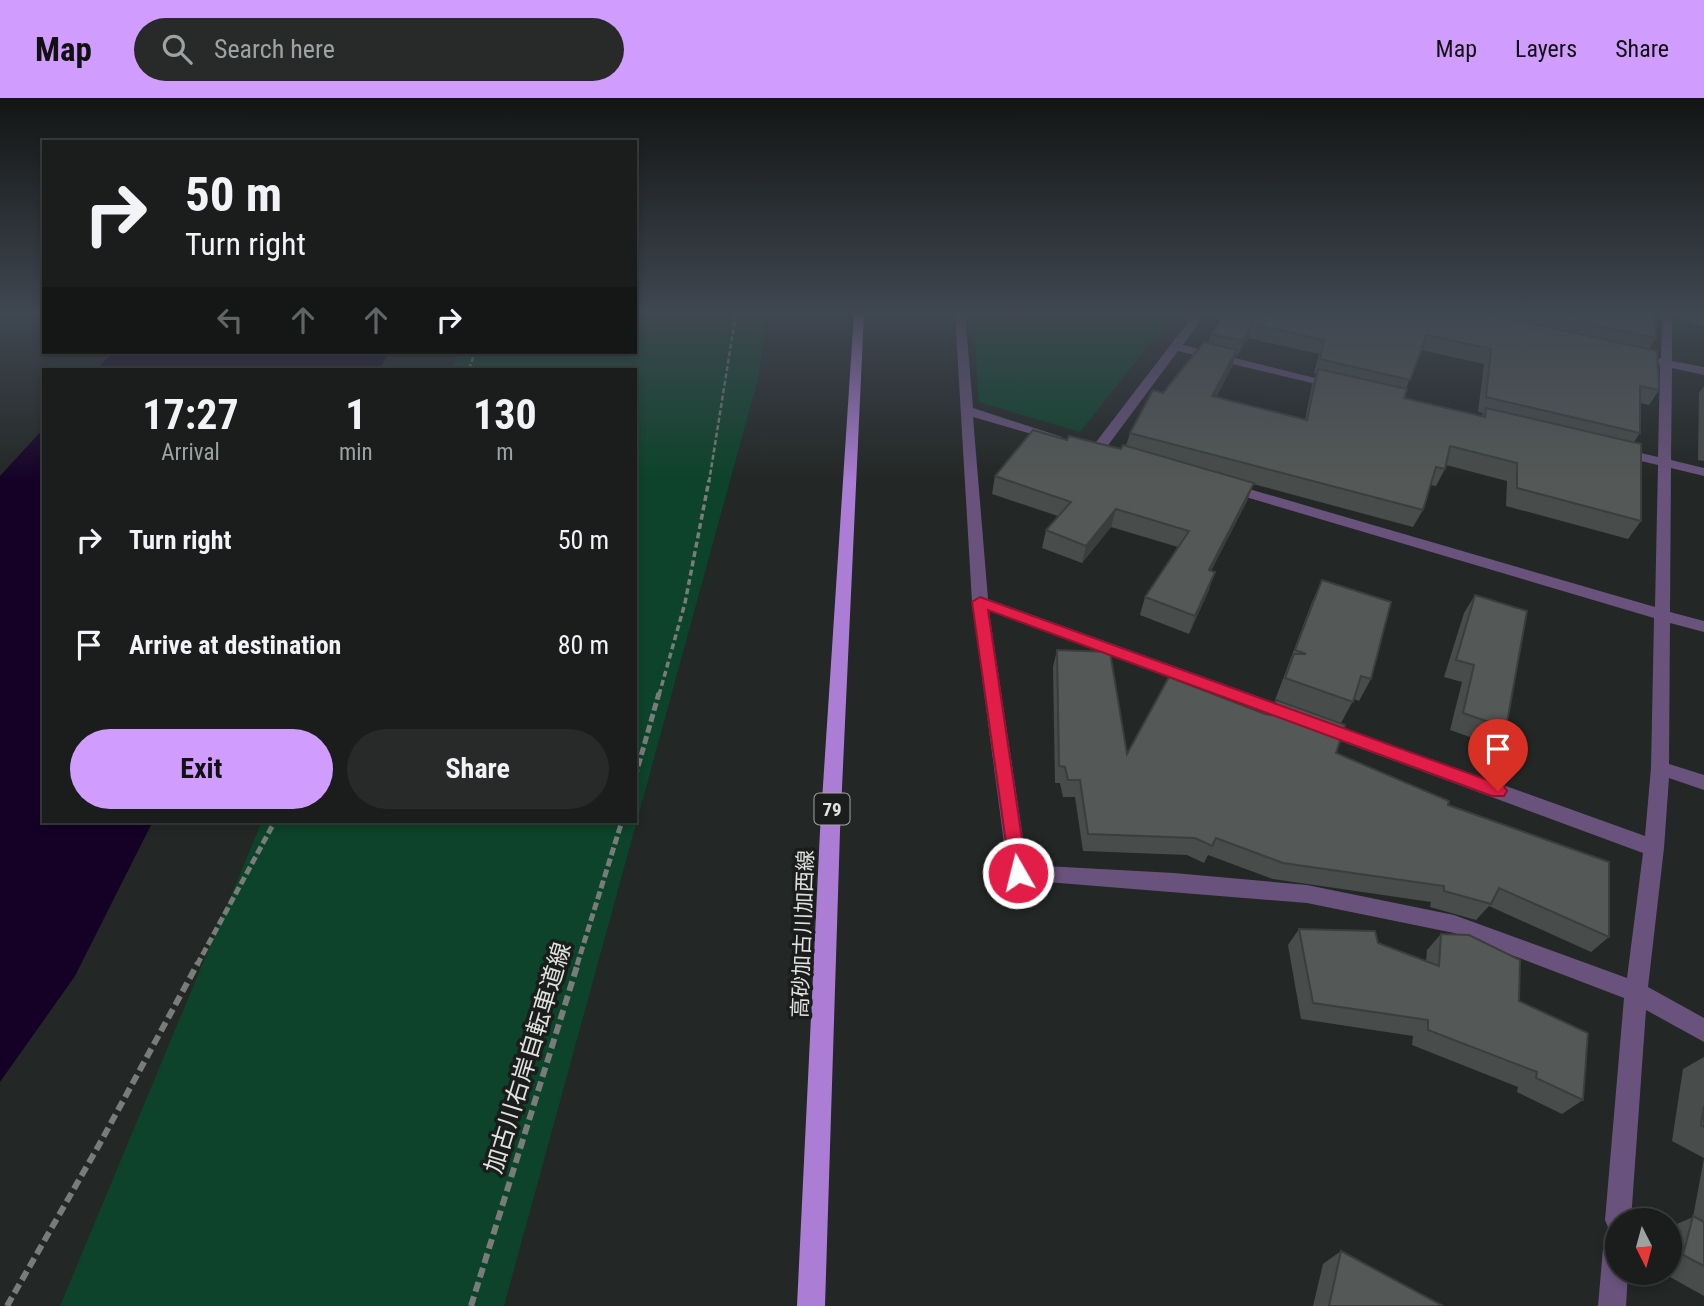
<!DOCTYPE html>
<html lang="en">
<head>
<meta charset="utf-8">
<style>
  :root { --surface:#1a1d1c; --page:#272a29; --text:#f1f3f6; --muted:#9fa2a3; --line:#383b3b; --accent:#d09dfe }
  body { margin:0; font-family:"Roboto Condensed","Noto Sans JP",sans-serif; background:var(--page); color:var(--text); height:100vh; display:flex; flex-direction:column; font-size:26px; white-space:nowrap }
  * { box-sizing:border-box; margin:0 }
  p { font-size:23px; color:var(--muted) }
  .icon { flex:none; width:38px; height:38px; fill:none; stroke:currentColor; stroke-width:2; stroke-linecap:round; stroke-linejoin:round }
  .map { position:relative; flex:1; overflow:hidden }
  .sheet { position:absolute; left:42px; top:270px; width:595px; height:455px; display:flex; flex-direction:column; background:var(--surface); border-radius:0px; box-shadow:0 4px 10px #0003,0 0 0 2px var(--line) }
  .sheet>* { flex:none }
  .hud { position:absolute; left:42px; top:42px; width:595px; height:214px; border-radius:0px; box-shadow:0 4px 10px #0003,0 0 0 2px var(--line); background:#1a1d1c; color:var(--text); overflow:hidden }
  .needle { width:46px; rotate:174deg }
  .controls { position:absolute; left:1605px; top:1110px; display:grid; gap:14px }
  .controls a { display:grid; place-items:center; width:77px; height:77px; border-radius:50%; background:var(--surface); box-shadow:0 4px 10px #0003,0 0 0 2px var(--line); font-size:35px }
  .pin { position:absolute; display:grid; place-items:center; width:60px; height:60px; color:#fff; margin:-72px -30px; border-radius:50% 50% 50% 0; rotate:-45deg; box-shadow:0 0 7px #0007 }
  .pin .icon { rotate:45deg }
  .me { position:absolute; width:77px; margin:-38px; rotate:352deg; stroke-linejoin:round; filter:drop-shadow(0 0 5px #0008) }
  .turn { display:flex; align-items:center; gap:24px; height:147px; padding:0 28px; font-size:32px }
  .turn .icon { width:91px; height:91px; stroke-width:2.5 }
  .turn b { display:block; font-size:49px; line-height:60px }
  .lanes { display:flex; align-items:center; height:66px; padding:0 28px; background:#0003; justify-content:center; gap:35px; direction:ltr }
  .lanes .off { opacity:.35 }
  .eta { display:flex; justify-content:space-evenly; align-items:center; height:119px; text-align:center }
  .eta b { font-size:42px; font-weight:700; line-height:49px }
  .button { display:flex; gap:14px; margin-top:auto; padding:14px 28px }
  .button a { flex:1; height:80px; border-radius:42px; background:var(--accent); color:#111; font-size:28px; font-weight:700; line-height:80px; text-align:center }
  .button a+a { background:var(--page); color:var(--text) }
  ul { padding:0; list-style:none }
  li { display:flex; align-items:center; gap:21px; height:105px; padding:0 28px }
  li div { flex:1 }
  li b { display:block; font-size:26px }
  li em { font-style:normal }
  header { display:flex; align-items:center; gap:42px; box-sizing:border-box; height:98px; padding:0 35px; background:var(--accent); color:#111 }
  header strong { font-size:33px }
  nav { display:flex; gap:38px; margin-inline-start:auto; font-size:24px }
  .search { width:490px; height:63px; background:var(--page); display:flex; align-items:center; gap:18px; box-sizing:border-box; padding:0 24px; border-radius:38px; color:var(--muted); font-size:26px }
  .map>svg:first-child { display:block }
</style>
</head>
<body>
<header>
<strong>Map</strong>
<div class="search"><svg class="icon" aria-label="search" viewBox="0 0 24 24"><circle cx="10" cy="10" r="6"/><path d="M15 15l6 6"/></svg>Search here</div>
<nav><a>Map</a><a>Layers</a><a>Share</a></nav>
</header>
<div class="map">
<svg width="1704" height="1208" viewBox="0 0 1704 1208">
  <rect width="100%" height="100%" fill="#232725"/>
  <g fill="#0c432a">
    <polygon points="635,215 767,215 759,277 504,1208 60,1208 262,723 635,723 635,271 451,271 458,254 635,254"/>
    <polygon points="973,215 1174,215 1080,334 979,304"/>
  </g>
  <g fill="#160126">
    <polygon points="113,254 389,254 380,271 97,271"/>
    <polygon points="44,330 44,723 153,723 75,878 0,984 0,378"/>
  </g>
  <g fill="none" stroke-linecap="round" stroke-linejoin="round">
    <g stroke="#797c7a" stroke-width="2.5" stroke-dasharray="5 2.5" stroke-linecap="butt">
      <polyline points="469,271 475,254"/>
      <polyline points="709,384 736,215"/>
    </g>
    <polyline stroke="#797c7a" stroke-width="3.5" stroke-dasharray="6 3.5" stroke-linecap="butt" points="659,597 685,505 709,382"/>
    <g stroke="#797c7a" stroke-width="5" stroke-dasharray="8 3.5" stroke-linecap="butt">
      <polyline points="635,679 659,595"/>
      <polyline points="197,867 275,723"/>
      <polyline points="577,867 622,723"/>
    </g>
    <g stroke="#797c7a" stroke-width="6" stroke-dasharray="10 5" stroke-linecap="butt">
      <polyline points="7,1208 99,1047 198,865"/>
      <polyline points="471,1208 578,865"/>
    </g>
    <g fill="#69537d" fill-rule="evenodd">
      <polygon points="955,215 965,215 973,310 1062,339 1056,343 973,319 988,501 1298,613 1301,618 1298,623 1286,623 989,513 1027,767 1174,775 1307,787 1454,817 1627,880 1643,755 1316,634 1313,629 1316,624 1328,624 1645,738 1651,670 1654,520 1222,392 1220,389 1227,385 1232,386 1655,509 1658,367 1615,357 1613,354 1620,350 1658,359 1660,267 1652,263 1661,260 1662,215 1672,215 1672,263 1704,269 1704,277 1672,270 1671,362 1704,370 1704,378 1671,370 1670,514 1704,523 1704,534 1670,525 1669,666 1704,677 1704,692 1669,680 1664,750 1648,889 1704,920 1704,944 1646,912 1631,1122 1617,1122 1617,1174 1628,1174 1626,1208 1598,1208 1604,1139 1608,1129 1605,1122 1624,900 1454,835 1307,805 1011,781 1008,775 972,504"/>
      <polygon points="1195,215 1206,215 1183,247 1343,287 1337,291 1178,253 1103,354 1093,354 1093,348"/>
    </g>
    <polygon fill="#ac7dd5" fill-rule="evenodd" points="854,215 864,215 840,733 825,1208 797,1208 820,733"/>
  </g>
  <g fill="#484c4a" fill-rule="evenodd">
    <path d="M1226 215H1654L1656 240 1649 251 1659 292 1649 307 1640 305V335L1634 344 1641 423 1628 441 1506 408 1507 383 1446 367 1445 371 1436 388 1430 387 1423 412 1413 429 1253 386 1247 403 1211 473 1209 492 1189 536 1140 517 1145 499 1178 449 1111 429 1082 465 1042 450 1046 432 1058 418 992 396 995 378 1067 342 1121 351 1126 348 1130 335 1163 295 1208 245 1211 236ZM1248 240 1319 256 1314 275 1316 276 1312 287 1305 322 1216 299 1232 269 1236 257H1238ZM1421 252 1484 266 1478 314 1483 315 1481 319 1404 300 1406 291Z"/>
    <polygon points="1673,215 1704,215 1704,229 1675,219"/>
    <polygon points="1704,288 1704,363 1698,362 1699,295"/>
    <polygon points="1322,482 1371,581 1359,603 1354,601 1341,625 1336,655 1448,707 1609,839 1591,854 1489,808 1476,822 1430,809 1431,804 1273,781 1208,757 1204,765 1187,757 1083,753 1075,699 1063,699 1060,685 1055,685 1053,569 1057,552 1127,656 1265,616 1269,617 1276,602 1275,602 1312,504"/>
    <polygon points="1475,497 1506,630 1493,647 1450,632 1462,584 1444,579 1464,515"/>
    <polygon points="1299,831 1378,845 1426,863 1427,852 1441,836 1519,903 1583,1002 1562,1016 1517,994 1518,989 1412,947 1413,938 1301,921 1288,847"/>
    <polygon points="1704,959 1704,1198 1661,1174 1670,1174 1670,1129 1693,1119 1704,1060 1672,1043 1683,971"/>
    <polygon points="1341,1153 1443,1208 1313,1208 1323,1166"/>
  </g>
  <g fill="#3b3e3c">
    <polygon points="1252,226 1248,240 1238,257 1243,243"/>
    <polygon points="1237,252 1232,269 1207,315 1212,298"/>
    <polygon points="1254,385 1247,403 1202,490 1209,472"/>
    <polygon points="1116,411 1111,429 1082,465 1086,448"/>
    <polygon points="1215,474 1209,492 1189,536 1195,518"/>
  </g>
  <g fill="#545856" stroke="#3b3e3c" stroke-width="2">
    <polygon points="1226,215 1484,215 1657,253 1659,292 1640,288 1640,335 1486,299 1491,251 1427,237 1410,282 1320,261 1324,242 1252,226 1243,243 1211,236"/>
    <polygon points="1533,215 1654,215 1656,240"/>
    <polygon points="1204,244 1237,252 1212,298 1307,322 1318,271 1407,291 1404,300 1485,319 1486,310 1641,346 1641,423 1517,390 1517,365 1450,348 1445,371 1436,369 1423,412 1130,335 1153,292 1163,295"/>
    <polygon points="1033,332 1067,342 1069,338 1121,351 1123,347 1254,385 1209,472 1215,474 1195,518 1145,499 1189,433 1116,411 1086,448 1046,432 1071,404 995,378"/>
    <polygon points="1322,482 1391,504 1371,581 1361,578 1353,604 1285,580 1294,556 1306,556 1295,552"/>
    <polygon points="1475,497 1527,513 1506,630 1463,615 1474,567 1456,562"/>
    <polygon points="1057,552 1110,554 1127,656 1169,579 1265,616 1271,617 1276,602 1345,627 1336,655 1449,703 1448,707 1609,764 1609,839 1499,790 1491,806 1444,793 1444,788 1283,765 1216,740 1212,748 1195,740 1088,736 1080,682 1068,682 1065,669 1059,668"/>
    <polygon points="1299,831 1375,833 1378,845 1439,868 1441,836 1469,837 1520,862 1519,903 1588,935 1583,1002 1536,980 1537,974 1428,932 1428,922 1313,905"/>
    <polygon points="1704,1008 1704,1029 1701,1027"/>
    <polygon points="1693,1118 1704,1124 1704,1168 1683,1157"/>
    <polygon points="1341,1153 1443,1208 1329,1208"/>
  </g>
  <linearGradient id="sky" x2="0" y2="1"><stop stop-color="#131514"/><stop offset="0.56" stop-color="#3f4751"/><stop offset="1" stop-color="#3f4751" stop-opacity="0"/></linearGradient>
  <rect width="1704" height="384" fill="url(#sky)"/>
  <polygon fill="#e11d48" stroke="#92132f" stroke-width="2" points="980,499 1504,688 1507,693 1504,698 1492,698 988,512 1027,775 1024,780 1018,783 1011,780 972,504"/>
  <g text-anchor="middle" stroke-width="7" stroke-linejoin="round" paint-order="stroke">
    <rect fill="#1a1d1b" stroke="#a5a7a5" stroke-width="2" x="814.5" y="695.5" width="35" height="31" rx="5"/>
    <g font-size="19" font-weight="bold" fill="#e0e2e0">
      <text x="832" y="718">79</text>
    </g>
    <g font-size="21" fill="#e0e2e0" stroke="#1a1d1b">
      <text transform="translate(803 836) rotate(-88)" y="7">高砂加古川加西線</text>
    </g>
    <g font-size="24" fill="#e0e2e0" stroke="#1a1d1b">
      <text transform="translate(528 960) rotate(-73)" y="8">加古川右岸自転車道線</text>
    </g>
  </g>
</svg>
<div class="controls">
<a><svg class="needle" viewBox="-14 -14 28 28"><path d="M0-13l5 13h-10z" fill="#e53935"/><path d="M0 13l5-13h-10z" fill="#9fa2a3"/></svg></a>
</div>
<div class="pin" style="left:1498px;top:693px;background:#d93025"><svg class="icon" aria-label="arrive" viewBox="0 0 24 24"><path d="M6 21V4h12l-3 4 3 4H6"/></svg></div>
<svg class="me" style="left:1018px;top:775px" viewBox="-20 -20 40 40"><circle r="17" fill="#e11d48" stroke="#fff" stroke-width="3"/><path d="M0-11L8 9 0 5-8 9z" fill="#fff"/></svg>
<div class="hud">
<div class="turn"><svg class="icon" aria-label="right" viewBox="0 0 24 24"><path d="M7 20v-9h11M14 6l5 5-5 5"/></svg><div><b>50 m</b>Turn right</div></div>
<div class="lanes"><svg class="icon off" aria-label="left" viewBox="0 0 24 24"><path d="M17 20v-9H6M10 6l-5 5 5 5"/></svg><svg class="icon off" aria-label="ahead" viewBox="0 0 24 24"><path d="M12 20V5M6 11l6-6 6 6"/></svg><svg class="icon off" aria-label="ahead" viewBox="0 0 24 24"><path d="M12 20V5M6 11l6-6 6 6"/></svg><svg class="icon" aria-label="right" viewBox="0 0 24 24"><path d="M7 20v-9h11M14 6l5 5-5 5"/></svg></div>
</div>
<section class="sheet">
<div class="eta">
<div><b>17:27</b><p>Arrival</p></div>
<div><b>1</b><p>min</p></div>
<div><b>130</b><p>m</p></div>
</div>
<ul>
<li><svg class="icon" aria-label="right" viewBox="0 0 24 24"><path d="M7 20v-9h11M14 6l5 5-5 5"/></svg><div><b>Turn right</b></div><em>50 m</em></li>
<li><svg class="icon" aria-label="arrive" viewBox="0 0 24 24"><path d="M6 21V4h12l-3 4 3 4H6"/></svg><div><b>Arrive at destination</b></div><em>80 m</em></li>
</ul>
<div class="button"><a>Exit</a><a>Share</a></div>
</section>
</div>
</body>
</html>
